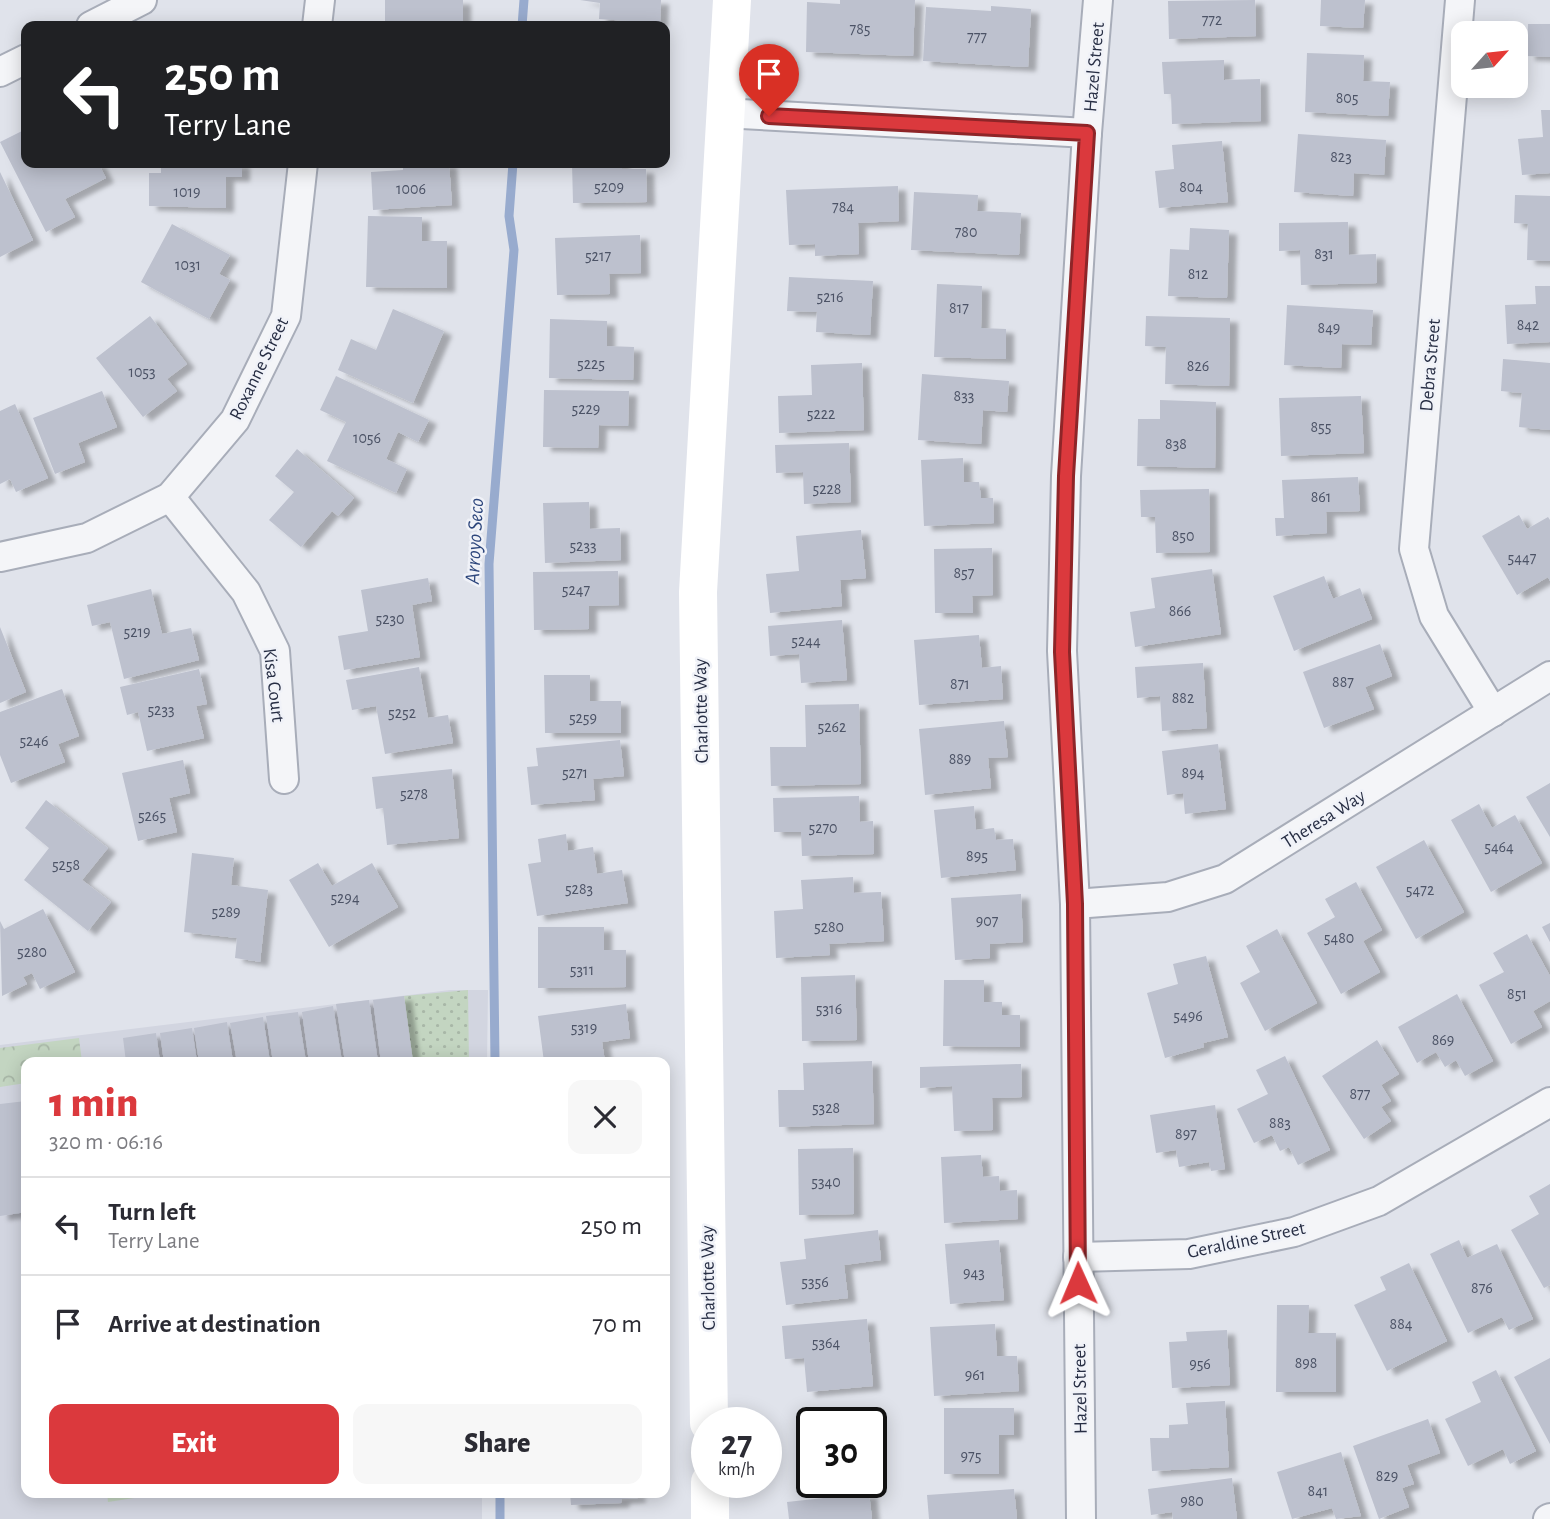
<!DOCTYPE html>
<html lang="en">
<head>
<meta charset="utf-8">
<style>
  :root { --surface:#fff; --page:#f7f7f7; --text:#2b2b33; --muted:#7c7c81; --line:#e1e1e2; --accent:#db393d }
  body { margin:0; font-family:"Alegreya Sans",sans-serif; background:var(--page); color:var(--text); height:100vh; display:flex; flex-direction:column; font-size:26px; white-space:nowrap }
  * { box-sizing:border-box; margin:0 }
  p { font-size:23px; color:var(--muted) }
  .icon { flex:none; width:38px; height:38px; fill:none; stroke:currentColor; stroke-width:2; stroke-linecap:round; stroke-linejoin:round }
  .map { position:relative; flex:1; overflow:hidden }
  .details { position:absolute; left:21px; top:1057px; width:649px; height:441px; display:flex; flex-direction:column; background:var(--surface); border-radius:14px; box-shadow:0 4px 18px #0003 }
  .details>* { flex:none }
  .top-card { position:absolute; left:21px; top:21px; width:649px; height:147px; border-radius:14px; box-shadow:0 4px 18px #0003; background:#202124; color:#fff; overflow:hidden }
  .needle { width:46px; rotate:63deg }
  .controls { position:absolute; left:1451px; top:21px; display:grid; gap:14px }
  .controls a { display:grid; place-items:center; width:77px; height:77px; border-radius:14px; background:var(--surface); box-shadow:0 4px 18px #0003; font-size:35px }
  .speed { position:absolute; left:691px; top:1407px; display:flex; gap:14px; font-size:35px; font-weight:700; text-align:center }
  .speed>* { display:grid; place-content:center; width:91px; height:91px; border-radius:50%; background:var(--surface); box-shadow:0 4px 18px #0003; line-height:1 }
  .speed small { font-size:18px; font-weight:400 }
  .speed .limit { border:4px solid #111; border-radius:10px; background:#fff; color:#111 }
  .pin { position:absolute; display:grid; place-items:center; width:60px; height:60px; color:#fff; margin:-72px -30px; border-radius:50% 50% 50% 0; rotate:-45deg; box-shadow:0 0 7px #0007 }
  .pin .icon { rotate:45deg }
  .me { position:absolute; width:77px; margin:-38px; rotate:359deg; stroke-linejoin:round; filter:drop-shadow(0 0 5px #0008) }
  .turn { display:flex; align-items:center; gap:24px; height:147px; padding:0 28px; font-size:32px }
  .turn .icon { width:91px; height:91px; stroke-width:2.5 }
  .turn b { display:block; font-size:49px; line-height:60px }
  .round { display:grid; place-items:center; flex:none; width:74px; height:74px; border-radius:14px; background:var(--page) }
  .headline { display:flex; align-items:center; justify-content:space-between; height:119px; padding:0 28px }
  h1 { font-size:42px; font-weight:800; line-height:52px; color:var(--accent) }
  .action { display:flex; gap:14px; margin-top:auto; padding:14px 28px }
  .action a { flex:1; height:80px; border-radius:14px; background:var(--accent); color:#fff; font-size:28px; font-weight:800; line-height:80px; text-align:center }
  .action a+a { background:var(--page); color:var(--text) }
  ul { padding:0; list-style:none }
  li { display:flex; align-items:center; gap:21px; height:98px; padding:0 28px; border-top:2px solid var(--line) }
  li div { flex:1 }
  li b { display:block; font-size:26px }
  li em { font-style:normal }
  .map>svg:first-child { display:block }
</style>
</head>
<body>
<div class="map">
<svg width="1550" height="1519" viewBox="0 0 1550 1519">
  <defs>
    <pattern id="park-crowns" width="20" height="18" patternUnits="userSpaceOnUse" patternTransform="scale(1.75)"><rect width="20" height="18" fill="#c3d5c1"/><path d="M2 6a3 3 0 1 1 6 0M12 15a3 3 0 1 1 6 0" fill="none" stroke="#a8b7a7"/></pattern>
    <pattern id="garden-dots" width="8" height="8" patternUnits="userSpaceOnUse" patternTransform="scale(1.75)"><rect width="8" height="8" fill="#c3d5c1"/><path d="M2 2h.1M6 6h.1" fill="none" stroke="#a8b7a7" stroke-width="1.8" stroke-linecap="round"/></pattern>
    <filter id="shadow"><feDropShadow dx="8" dy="4.5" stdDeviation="2" flood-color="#0004"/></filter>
  </defs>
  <rect width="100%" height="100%" fill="#e0e3eb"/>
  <polygon fill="#d2d5e0" points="450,990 488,990 487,1062 26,1062 26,1493 482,1493 482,1519 0,1519 0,1045"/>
  <polygon fill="#c3d5c1" points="107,1493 167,1493 108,1502"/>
  <polygon fill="url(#park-crowns)" points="79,1038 82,1062 26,1062 26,1083 0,1087 0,1048"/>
  <polygon fill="url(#garden-dots)" points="468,990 469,1062 413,1062 404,996"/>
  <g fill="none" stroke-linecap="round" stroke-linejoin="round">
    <g stroke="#98abce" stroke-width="9">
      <polyline points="522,26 524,0"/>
      <polyline points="495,1062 489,564 514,250 509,216 513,163"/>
      <polyline points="500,1493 500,1519"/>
    </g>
  </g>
  <g fill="#bdc1ce" filter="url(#shadow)">
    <rect x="385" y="0" width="78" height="26"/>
    <polygon points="580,0 661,0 660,23 599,19 600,3"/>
    <polygon points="840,0 915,0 913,56 806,52 807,2 840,4"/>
    <polygon points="1255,0 1256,36 1169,39 1168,1"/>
    <polygon points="1321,0 1365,0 1363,28 1320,26"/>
    <polygon points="991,6 1031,9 1028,67 923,61 926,7 991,11"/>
    <polygon points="1528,24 1550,24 1550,57 1527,56"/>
    <polygon points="1307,53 1364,55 1363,81 1390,82 1388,116 1305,112"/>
    <polygon points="1224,60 1224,80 1260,79 1261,121 1172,124 1171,94 1164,94 1162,62"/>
    <polygon points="1541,110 1550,110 1550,173 1522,175 1518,139 1543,137"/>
    <polygon points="26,129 26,163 98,163 106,178 65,199 75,217 46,232 0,142"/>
    <polygon points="1298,134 1386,140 1384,175 1354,173 1353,196 1294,192"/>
    <polygon points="1222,141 1228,202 1159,208 1155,171 1174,169 1172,145"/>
    <polygon points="161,163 242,163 242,177 226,177 226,208 149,206 149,173 161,173"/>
    <polygon points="403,163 449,163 452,205 373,210 371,172 403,170"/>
    <polygon points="572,163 622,163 622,169 646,169 647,202 573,203"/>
    <polygon points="0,172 33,240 0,257"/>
    <polygon points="898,186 899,221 858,223 859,254 815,256 815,244 789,245 786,190"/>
    <polygon points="914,192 978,195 977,211 1021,213 1019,255 911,250"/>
    <polygon points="1515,195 1550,196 1550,261 1527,260 1528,224 1514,223"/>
    <polygon points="368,216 422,217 422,241 447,241 447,288 366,287"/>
    <polygon points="1348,222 1349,255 1376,254 1377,283 1301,285 1300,250 1279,251 1279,223"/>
    <polygon points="172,224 230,255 219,274 230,280 209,319 141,282"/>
    <polygon points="1190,228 1229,230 1227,298 1168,296 1170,249 1189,250"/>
    <polygon points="640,235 641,273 609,274 610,294 557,295 555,238"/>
    <polygon points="789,277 873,281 870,335 816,332 817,312 787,311"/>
    <polygon points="937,284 982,286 981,328 1006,329 1006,359 934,357"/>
    <polygon points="1535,286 1550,286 1550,342 1507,344 1505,305 1536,304"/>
    <polygon points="1287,305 1373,310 1371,345 1342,344 1341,368 1284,365"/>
    <polygon points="393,309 444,331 413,403 338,370 351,339 376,350"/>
    <polygon points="150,316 187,364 167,379 177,391 143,417 96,358"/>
    <polygon points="1146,316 1230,318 1229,386 1165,384 1166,347 1145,346"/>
    <polygon points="550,319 607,321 607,346 634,347 633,380 549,378"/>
    <polygon points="1503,359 1550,363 1550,430 1519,427 1522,393 1501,391"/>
    <polygon points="862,363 864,430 779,433 778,396 812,395 811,365"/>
    <polygon points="922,374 1009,381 1007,412 983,410 981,444 918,440"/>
    <polygon points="336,376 429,420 418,442 398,432 386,459 407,469 396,493 327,461 346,422 320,410"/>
    <polygon points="544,390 629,391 628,426 599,425 598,448 543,447"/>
    <polygon points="102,391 117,427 78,443 85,462 55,474 33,418"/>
    <polygon points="1361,396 1364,453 1281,456 1279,398"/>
    <polygon points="1160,400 1216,402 1215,468 1137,466 1138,419 1160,419"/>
    <polygon points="15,404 48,478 16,492 10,479 0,484 0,411"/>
    <polygon points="849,443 851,502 804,504 803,472 776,473 775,445"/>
    <polygon points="297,449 354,498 338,516 332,511 301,547 269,520 294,492 275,476"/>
    <polygon points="963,458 964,482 979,482 981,498 993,498 994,523 924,526 921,460"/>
    <polygon points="1358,477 1360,511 1326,512 1327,533 1276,536 1275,518 1284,518 1282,480"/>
    <polygon points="1209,489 1210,552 1156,553 1155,517 1141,517 1140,490"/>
    <polygon points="589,502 590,529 620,528 621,560 545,563 543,503"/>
    <polygon points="1519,515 1527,529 1548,517 1550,520 1550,581 1548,577 1517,595 1482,536"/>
    <polygon points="861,530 866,578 840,580 842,606 770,613 766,574 799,571 796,536"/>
    <polygon points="992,548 993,595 972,596 973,613 935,613 934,549"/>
    <polygon points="1212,569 1221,634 1135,647 1130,612 1155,608 1151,578"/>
    <polygon points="618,571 619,605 589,606 589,629 534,630 533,572"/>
    <polygon points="1324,576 1333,599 1360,588 1372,619 1294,651 1273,596"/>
    <polygon points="428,578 432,601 412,605 420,657 344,670 338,636 368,631 361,590"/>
    <polygon points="151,589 162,634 191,628 199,660 124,679 110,622 92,626 87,605"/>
    <polygon points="842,620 847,680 801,683 799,654 770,656 768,626"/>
    <polygon points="0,627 26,692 0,703"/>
    <polygon points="979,635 982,668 1001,666 1003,699 919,705 914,640"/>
    <polygon points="1380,644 1392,676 1365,687 1374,709 1324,728 1303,672"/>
    <polygon points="1203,663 1207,728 1162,731 1160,696 1137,698 1135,667"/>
    <polygon points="419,667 428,718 448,715 453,743 385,754 376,706 352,710 346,680"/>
    <polygon points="199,669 207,704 196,706 204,738 147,751 138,712 127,715 120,687"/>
    <polygon points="544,675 590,675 590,701 621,701 621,733 545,733"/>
    <polygon points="62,689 79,736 58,744 65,762 11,783 0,755 0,712"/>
    <polygon points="859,704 861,784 771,786 770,747 806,747 805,705"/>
    <polygon points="1004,721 1008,757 988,758 991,788 925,795 919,729"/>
    <polygon points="620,740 624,776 593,779 595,800 531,805 527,767 538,766 536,748"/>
    <polygon points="1218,744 1226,809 1185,814 1183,793 1167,795 1162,751"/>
    <polygon points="183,760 190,793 169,798 177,832 138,841 122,773"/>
    <polygon points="452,769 459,838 387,845 383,808 376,809 372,777"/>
    <polygon points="1550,783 1550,837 1526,797"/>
    <polygon points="859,796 860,822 873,821 874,854 802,856 801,832 774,832 773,798"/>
    <polygon points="46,800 108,848 82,880 111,902 88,931 24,880 49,848 25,828"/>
    <polygon points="1479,804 1492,828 1515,815 1542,863 1491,892 1451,820"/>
    <polygon points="974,806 976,830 994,828 996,840 1013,839 1016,870 941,878 934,810"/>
    <polygon points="566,834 568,851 593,847 597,874 622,870 628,903 537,916 528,864 541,862 538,839"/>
    <polygon points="1424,840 1464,912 1416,939 1376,867"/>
    <polygon points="192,853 234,858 231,885 268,890 260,962 235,958 237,938 184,932"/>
    <polygon points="318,863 332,886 372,863 398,907 329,947 289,880"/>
    <polygon points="853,877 854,893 881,892 884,941 829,944 830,955 776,958 774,911 803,909 801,880"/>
    <polygon points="1356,882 1382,930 1363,941 1380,972 1341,994 1307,933 1335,917 1325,899"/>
    <polygon points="1021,894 1023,942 990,944 990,958 955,960 951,898"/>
    <polygon points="43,909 75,972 40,989 32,973 23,977 27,984 2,996 0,921 4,929"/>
    <polygon points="1550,923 1550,942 1542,927"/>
    <polygon points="538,927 604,927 604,950 626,950 626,987 538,988"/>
    <polygon points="1277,929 1317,1003 1265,1031 1240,983 1260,972 1246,946"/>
    <polygon points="1527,934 1550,976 1550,1001 1533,1011 1542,1027 1511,1044 1479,985 1504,972 1493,953"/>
    <polygon points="1206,956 1228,1037 1203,1043 1204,1047 1165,1058 1147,993 1178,984 1173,964"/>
    <polygon points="855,975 857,1040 802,1041 801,977"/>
    <polygon points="944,980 984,980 984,1002 1002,1002 1002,1015 1020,1015 1020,1047 943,1046"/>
    <polygon points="1457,994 1493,1061 1465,1076 1456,1060 1445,1067 1436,1052 1417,1063 1398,1027"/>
    <polygon points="404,996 413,1062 381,1062 373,1000"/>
    <polygon points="369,1000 378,1062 345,1062 336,1004"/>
    <polygon points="626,1004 630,1038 602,1042 605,1062 544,1062 538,1016"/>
    <polygon points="333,1006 342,1062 309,1062 302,1012"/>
    <polygon points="298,1012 306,1062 273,1062 266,1016"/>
    <polygon points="263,1017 270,1062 237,1062 230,1023"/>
    <polygon points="227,1022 233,1062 199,1062 194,1028"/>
    <polygon points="192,1028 197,1062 164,1062 160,1033"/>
    <polygon points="156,1033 160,1062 126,1062 123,1038"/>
    <polygon points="1377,1040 1399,1074 1381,1085 1391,1101 1381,1107 1391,1121 1364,1139 1322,1076"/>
    <polygon points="1285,1056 1330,1150 1298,1165 1289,1147 1280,1151 1272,1135 1254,1143 1237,1109 1268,1094 1256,1070"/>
    <polygon points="872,1061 874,1124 779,1127 778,1090 804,1090 803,1063"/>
    <polygon points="1021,1064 1022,1097 992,1098 993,1130 954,1131 952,1086 920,1088 920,1067"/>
    <polygon points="26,1101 26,1212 0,1216 0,1104"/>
    <polygon points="1215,1105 1225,1169 1211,1171 1209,1162 1179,1167 1176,1150 1156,1153 1150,1115"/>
    <polygon points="853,1148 854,1214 799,1215 798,1149"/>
    <polygon points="981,1155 983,1177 999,1176 1000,1191 1017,1190 1018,1219 944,1223 941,1157"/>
    <polygon points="1550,1184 1550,1285 1544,1288 1511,1230 1539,1214 1529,1196"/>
    <polygon points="878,1230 881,1260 844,1265 848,1298 786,1305 780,1262 806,1259 804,1239"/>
    <polygon points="999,1240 1004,1300 950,1304 945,1244"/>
    <polygon points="1459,1240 1467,1258 1497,1244 1533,1319 1509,1330 1502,1317 1468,1333 1430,1254"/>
    <polygon points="1409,1263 1447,1341 1387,1371 1354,1305 1386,1290 1380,1277"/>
    <polygon points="1277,1305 1309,1305 1308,1333 1336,1333 1336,1392 1276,1392"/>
    <polygon points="867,1319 873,1386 807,1392 804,1358 785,1359 782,1326"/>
    <polygon points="995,1324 997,1356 1017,1356 1019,1391 934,1396 930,1327"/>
    <polygon points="1227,1330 1230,1385 1172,1388 1169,1342 1187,1341 1186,1332"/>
    <polygon points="1550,1358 1550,1444 1514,1377"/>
    <polygon points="1496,1370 1536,1451 1510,1464 1503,1449 1468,1466 1445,1419 1481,1402 1472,1382"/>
    <polygon points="1225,1401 1229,1467 1152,1471 1150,1438 1169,1438 1169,1425 1188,1424 1186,1403"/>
    <polygon points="861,1407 862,1423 823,1423 822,1412"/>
    <polygon points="944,1408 1014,1408 1014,1435 999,1435 999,1474 944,1474"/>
    <polygon points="1428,1419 1440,1453 1407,1465 1414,1484 1402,1488 1409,1507 1379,1519 1353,1446"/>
    <polygon points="812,1435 812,1465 810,1466 807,1436"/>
    <polygon points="1341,1452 1361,1516 1336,1519 1332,1508 1292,1519 1277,1472"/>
    <polygon points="1232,1478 1237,1519 1173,1519 1172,1512 1151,1515 1148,1489"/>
    <polygon points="1014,1489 1017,1519 929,1519 927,1495"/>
    <polygon points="570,1493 637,1493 638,1498 622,1499 621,1503 571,1505"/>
    <polygon points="869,1493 872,1519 789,1519 787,1502"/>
  </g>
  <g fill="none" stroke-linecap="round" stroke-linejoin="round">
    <defs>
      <g id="street">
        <polyline points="1460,0 1414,549 1434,616 1493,712"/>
        <polyline points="91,26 142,0"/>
        <polyline points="317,26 320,0"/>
        <polyline points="0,72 26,59"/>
        <polyline points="723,113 1087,133"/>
        <polyline points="170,497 246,592 275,651 284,779"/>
        <polyline points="0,557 87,538 170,497 235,420 286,316 303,163"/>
        <polyline points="1075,904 1168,897 1225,879 1550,676"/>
        <polyline points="1078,1257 1189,1254 1294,1232 1379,1201 1550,1102"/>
        <polyline points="1081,1519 1075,904 1062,651 1066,476 1087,133 1098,0"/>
        <polyline points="1548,1519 1550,1518"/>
      </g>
    </defs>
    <use href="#street" stroke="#a8adb9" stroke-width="32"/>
    <use href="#street" stroke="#f4f5f8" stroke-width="28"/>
    <g stroke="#fff" stroke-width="38">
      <polyline points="709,1423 698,592 732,0"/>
      <polyline points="710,1482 710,1519"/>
    </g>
  </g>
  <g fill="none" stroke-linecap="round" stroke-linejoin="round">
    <defs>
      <polyline id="route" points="769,116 1087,133 1066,476 1062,652 1075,904 1078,1283"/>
    </defs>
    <use href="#route" stroke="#8e2528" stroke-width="18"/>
    <use href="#route" stroke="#db393d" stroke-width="12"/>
  </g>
  <g text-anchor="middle" stroke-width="5" stroke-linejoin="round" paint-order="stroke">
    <g font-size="16" fill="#4c5366">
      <text x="1212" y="25">772</text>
      <text x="860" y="34">785</text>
      <text x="977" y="42">777</text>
      <text x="1347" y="103">805</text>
      <text x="1341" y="162">823</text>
      <text x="609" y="192">5209</text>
      <text x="1191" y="192">804</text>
      <text x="411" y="194">1006</text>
      <text x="187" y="197">1019</text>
      <text x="843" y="212">784</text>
      <text x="966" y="237">780</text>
      <text x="1324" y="259">831</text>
      <text x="598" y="261">5217</text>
      <text x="188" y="270">1031</text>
      <text x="1198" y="279">812</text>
      <text x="830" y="302">5216</text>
      <text x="959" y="313">817</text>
      <text x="1528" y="330">842</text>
      <text x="1329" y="333">849</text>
      <text x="591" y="369">5225</text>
      <text x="1198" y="371">826</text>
      <text x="142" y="377">1053</text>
      <text x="964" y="401">833</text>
      <text x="586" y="414">5229</text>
      <text x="821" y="419">5222</text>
      <text x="1321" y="432">855</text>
      <text x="367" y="443">1056</text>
      <text x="1176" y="449">838</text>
      <text x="827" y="494">5228</text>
      <text x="1321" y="502">861</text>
      <text x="1183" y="541">850</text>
      <text x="583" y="551">5233</text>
      <text x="1522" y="563">5447</text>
      <text x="964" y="578">857</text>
      <text x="576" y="595">5247</text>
      <text x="1180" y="616">866</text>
      <text x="390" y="624">5230</text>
      <text x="137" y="637">5219</text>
      <text x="806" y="646">5244</text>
      <text x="1343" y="687">887</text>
      <text x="960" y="689">871</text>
      <text x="1183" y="703">882</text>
      <text x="161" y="715">5233</text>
      <text x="402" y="718">5252</text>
      <text x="583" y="723">5259</text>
      <text x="832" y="732">5262</text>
      <text x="34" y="746">5246</text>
      <text x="960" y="764">889</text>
      <text x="575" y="778">5271</text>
      <text x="1193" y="778">894</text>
      <text x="414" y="799">5278</text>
      <text x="152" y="821">5265</text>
      <text x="823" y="833">5270</text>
      <text x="1499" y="852">5464</text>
      <text x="977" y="861">895</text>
      <text x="66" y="870">5258</text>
      <text x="579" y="894">5283</text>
      <text x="1420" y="895">5472</text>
      <text x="345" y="903">5294</text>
      <text x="226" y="917">5289</text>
      <text x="987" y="926">907</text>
      <text x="829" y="932">5280</text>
      <text x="1339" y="943">5480</text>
      <text x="32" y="957">5280</text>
      <text x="582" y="975">5311</text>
      <text x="1517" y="999">851</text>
      <text x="829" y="1014">5316</text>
      <text x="1188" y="1021">5496</text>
      <text x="584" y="1033">5319</text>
      <text x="1443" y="1045">869</text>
      <text x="1360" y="1099">877</text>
      <text x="826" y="1113">5328</text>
      <text x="1280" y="1128">883</text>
      <text x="1186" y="1139">897</text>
      <text x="826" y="1187">5340</text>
      <text x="974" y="1278">943</text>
      <text x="815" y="1287">5356</text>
      <text x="1482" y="1293">876</text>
      <text x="1401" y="1329">884</text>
      <text x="826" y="1348">5364</text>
      <text x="1306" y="1368">898</text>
      <text x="1200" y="1369">956</text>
      <text x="975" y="1380">961</text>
      <text x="971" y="1461">975</text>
      <text x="1387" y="1481">829</text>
      <text x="1318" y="1496">841</text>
      <text x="1192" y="1506">980</text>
    </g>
    <g font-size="19" fill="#272e44" stroke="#f0f2f8">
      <text transform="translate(1093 67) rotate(-85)" y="7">Hazel Street</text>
      <text transform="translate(1429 365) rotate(-85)" y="7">Debra Street</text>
      <text transform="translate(258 368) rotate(-64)" y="7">Roxanne Street</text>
      <text transform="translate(275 685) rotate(83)" y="7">Kisa Court</text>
      <text transform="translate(700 711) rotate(-91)" y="7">Charlotte Way</text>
      <text transform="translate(1323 818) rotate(-32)" y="7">Theresa Way</text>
      <text transform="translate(1246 1239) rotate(-12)" y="7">Geraldine Street</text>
      <text transform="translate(707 1278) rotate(-91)" y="7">Charlotte Way</text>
      <text transform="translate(1079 1389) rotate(-91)" y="7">Hazel Street</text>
    </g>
    <g font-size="21" font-style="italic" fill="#2d467c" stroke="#f0f2f8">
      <text transform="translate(474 541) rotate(-87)" y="7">Arroyo Seco</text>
    </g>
  </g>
</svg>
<div class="controls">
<a><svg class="needle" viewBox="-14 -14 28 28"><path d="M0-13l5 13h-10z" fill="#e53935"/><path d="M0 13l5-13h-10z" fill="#7c7c81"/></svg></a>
</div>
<div class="speed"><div>27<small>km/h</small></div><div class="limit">30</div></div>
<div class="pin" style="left:769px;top:116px;background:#d93025"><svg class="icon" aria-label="arrive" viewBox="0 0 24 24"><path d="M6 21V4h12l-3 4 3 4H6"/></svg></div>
<svg class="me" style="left:1078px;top:1283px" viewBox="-20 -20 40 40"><path d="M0-17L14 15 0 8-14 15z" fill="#db393d" stroke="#fff" stroke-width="4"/></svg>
<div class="top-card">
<div class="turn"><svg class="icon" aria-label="left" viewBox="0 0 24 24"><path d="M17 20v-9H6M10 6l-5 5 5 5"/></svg><div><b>250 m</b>Terry Lane</div></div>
</div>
<section class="details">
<div class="headline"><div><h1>1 min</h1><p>320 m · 06:16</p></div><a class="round"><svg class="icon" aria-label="close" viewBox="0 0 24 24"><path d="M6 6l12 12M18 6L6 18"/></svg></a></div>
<ul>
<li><svg class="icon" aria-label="left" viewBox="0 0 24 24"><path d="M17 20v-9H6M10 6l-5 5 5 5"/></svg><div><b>Turn left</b><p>Terry Lane</p></div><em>250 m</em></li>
<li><svg class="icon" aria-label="arrive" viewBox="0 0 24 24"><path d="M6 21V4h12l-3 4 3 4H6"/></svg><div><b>Arrive at destination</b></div><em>70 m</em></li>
</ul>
<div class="action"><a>Exit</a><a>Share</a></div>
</section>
</div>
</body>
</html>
